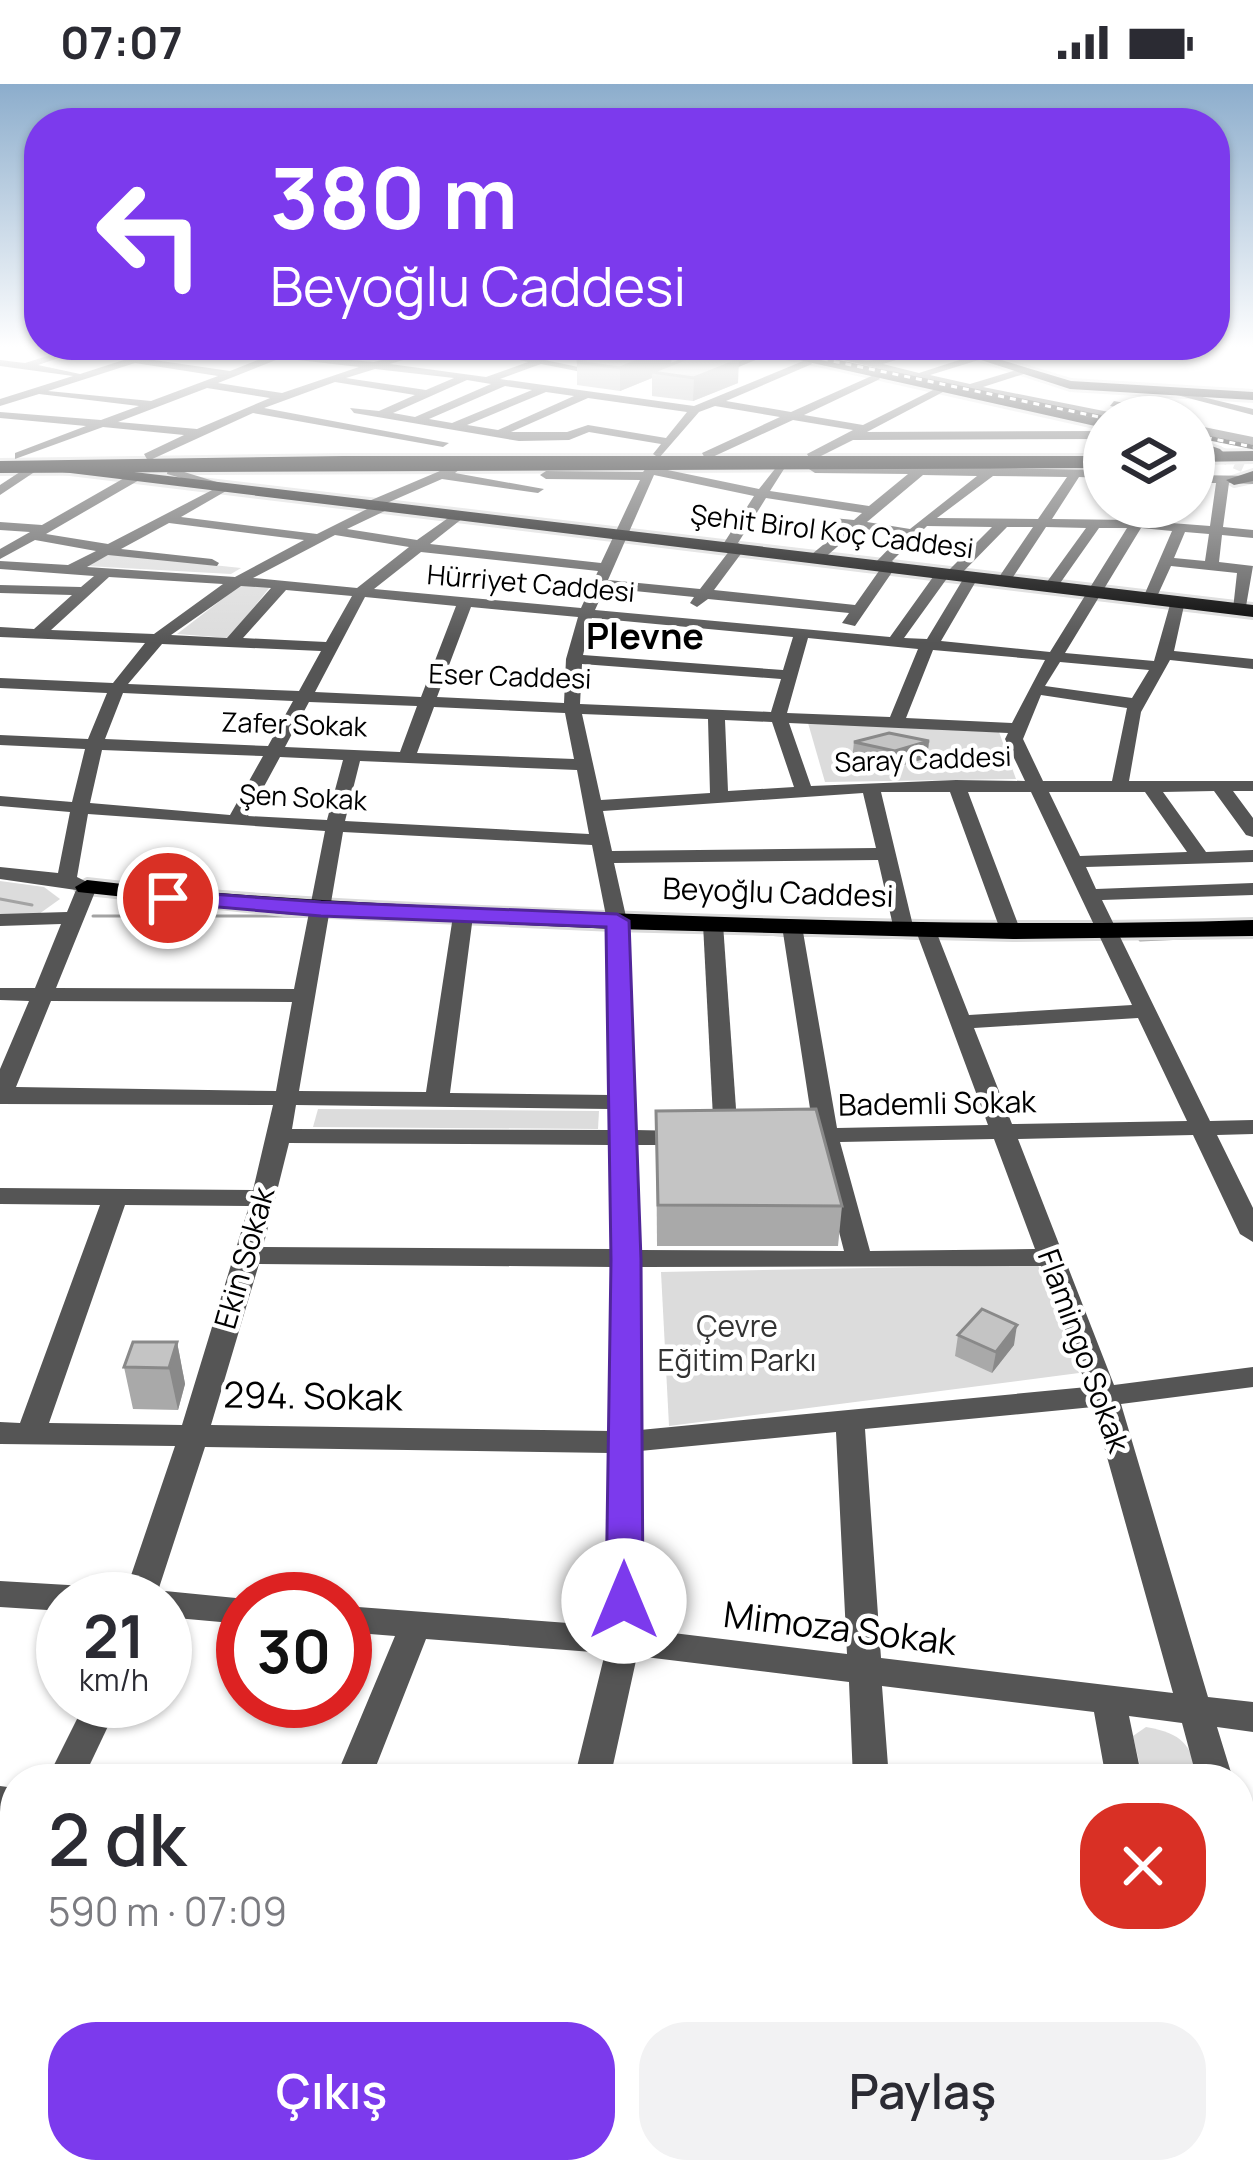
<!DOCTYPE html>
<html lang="tr">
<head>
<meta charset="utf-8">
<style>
  :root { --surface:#fff; --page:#f2f2f3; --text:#2b2b33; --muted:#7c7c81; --accent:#7c3aed }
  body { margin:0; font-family:Manrope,sans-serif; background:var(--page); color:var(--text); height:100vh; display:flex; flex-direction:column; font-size:45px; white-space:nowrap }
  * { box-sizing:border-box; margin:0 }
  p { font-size:39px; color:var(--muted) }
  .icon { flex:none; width:66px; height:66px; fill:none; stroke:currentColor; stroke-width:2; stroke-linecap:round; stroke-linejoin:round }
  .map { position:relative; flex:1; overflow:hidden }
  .sheet { position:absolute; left:0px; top:1680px; width:1254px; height:420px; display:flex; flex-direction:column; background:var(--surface); border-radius:48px 48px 0 0; box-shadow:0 3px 9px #0004 }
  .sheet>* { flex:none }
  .hud { position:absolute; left:24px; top:24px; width:1206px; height:252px; border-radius:48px; box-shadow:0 3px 9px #0004; background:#7c3aed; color:#fff; overflow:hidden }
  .fabs { position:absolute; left:1083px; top:312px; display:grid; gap:24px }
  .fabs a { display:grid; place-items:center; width:132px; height:132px; border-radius:50%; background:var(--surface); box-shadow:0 3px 9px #0004; font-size:60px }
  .speed { position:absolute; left:36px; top:1488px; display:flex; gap:24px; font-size:60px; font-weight:700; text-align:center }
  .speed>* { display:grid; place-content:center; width:156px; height:156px; border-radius:50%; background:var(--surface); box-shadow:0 3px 9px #0004; line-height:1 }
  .speed small { font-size:30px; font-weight:400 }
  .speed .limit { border:18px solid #d22; background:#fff; color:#111 }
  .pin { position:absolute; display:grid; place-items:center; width:102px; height:102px; color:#fff; margin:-51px; border:6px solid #fff; border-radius:50%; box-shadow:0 3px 12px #0007 }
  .me { position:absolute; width:132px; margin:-66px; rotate:0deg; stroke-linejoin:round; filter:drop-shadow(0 0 9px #0008) }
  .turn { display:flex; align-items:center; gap:42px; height:252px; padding:0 48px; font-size:54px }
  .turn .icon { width:156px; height:156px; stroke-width:2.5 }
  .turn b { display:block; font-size:84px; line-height:102px }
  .round { display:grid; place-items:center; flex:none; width:126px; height:126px; border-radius:48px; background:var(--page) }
  .overview { display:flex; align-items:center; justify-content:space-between; height:204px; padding:0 48px }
  h1 { font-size:72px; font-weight:600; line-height:90px }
  .cta { display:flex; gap:24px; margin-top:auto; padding:24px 48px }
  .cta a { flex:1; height:138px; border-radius:48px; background:var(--accent); color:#fff; font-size:48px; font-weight:600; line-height:138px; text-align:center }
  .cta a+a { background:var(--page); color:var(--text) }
  .status { display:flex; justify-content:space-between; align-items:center; height:84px; padding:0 60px; background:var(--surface); direction:ltr }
  .status svg { height:33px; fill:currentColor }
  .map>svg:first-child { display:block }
</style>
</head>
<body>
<div class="status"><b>07:07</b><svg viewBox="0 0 49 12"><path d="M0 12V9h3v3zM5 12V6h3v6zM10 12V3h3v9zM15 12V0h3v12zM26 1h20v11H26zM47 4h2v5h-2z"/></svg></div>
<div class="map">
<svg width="1253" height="2100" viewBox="0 0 1253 2100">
  <rect width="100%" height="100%" fill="#fff"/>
  <g fill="#dcdcdc">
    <polygon points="109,470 241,484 231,490 87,482"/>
    <polygon points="242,500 270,503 229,554 177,550"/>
    <polygon points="808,639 999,648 1016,695 825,698"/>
    <polygon points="0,797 44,803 60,815 39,830 0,831"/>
    <polygon points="318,1025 599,1027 598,1045 313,1043"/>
    <polygon points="1038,1181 1079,1289 669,1342 661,1188"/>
    <path d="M1146 1643C1183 1650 1190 1659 1199 1695H1143L1133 1652Z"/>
    <polygon points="1239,1843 1253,1896 1253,2067 1239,2067"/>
  </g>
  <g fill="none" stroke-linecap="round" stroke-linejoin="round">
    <g stroke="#a3a3a3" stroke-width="3">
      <polyline points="0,815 32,821"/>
      <polyline points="93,832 308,832"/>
      <polyline points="331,833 450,838"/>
      <polyline points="650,846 706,848"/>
      <polyline points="718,848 784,851"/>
      <polyline points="802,851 922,854"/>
      <polyline points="934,854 1000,855"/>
      <polyline points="1030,855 1096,855"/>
      <polyline points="1140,856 1206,853"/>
    </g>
    <polyline stroke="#d9d9d9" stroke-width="15" stroke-dasharray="15 8" stroke-linecap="butt" points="1215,368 1244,381"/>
    <defs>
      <g id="major">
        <polygon points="750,265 772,265 1104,336 1104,344"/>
        <polygon points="947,265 965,265 1071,297 1253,308 1253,316 1070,305"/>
        <polygon points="1194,356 1220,365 1223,368 1215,373 1194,365"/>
        <polygon points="67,380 1253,521 1253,533 62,388 59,385"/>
        <polygon points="1253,387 1253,397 1234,401 1226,396"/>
        <path d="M87 796C259 816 432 822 606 829 821 837 1037 843 1253 836V852L1013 855 614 845 284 830 78 808 75 803Z"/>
      </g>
      <g id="highway">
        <polygon points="1253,367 1253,377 1194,378 1194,368"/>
        <polygon points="343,372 1104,372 1104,384 0,389 0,377"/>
      </g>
    </defs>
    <use href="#major" stroke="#dbdbdb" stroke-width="6"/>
    <use href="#highway" stroke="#dbdbdb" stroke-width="6"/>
    <g fill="#555" fill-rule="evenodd">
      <path d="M70 265H85L38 281 80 290 158 265H172L147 275 230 287 268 272 225 265 374 278 424 265H439L390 280 486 293 528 278 474 265H493L602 288 597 291 541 280 500 295 694 322 808 275 812 280 726 317 791 328 876 290 880 295 804 331 863 341 939 303 943 308 867 348 1104 347V355L853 356 811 377 807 370 853 346 793 336 706 376 702 369 780 333 715 322 699 328 659 374 653 370 661 360 589 348 569 356 519 357 354 329 350 324 379 327 415 311 335 298 264 324 449 359 443 363 253 329 148 377 144 370 184 351 103 343 15 375V369L86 342 0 334V328L101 336 139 322 39 310 0 322V315L73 292 0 282V276L25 279ZM281 274 359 283 282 309 218 299ZM135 279 218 292 151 317 48 307ZM375 285 454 294 426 306 346 294ZM467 296 491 300 415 333 393 329ZM505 302 532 306 452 339 429 335ZM207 304 270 314 197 345 118 338ZM546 308 574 312 498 346 467 341ZM588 314 687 328 666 354 588 341 567 348H511Z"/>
      <path d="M798 265C823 264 851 279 874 276 894 274 910 265 931 265L883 280 919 289 978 270 982 275 930 291 970 300 1023 284 1027 289 983 303 1134 333H1108L1005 315Z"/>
      <polygon points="766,266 775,268 724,289 715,287"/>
      <polygon points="1173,306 1253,325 1253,331 1173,310"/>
      <polygon points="1114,317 1182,330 1188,333 1164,333 1110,322"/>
      <polygon points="1194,341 1253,353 1253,361 1194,349"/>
      <path d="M654 374 660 378 658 384 759 405 778 381 784 385 770 407 869 422 908 390 815 389 809 385 815 381 1104 386V394L1079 393 1052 435 1132 436 1140 423H1154L1145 437 1210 442 1216 399H1194V391L1253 392V400L1229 399 1223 443 1253 446V454L1222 451 1219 478 1253 482 1245 528 1233 525 1237 489 1171 482 1155 517H1145L1143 514 1172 447 1141 444 1065 569 1154 577 1171 517 1178 513 1185 517 1174 567 1253 575V585L1170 576 1141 628 1129 697H1253V707H1233L1253 734V753L1246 751 1214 707 1163 708 1206 768 1253 766V778L1086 783 1096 805 1253 799V811L1102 816 1210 1037 1253 1036V1050L1217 1051 1253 1124V1158L1240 1150 1193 1051 1018 1055 1114 1301 1253 1283V1303L1121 1320 1208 1613 1253 1618V1648L1217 1643 1233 1695H1197L1182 1639 1129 1632 1142 1695H1106L1094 1628 882 1602 889 1695H853L849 1598 637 1572 610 1695H574L605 1569 426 1555 371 1695H335L395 1552 345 1548V1522L608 1542 610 1369 205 1363 157 1510 165 1507 246 1515H243V1540L165 1533V1515H123L175 1362 0 1360V1338L20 1339 100 1121 0 1120V1104L253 1106 273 1021 0 1020V985L29 917 0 916V904H35L61 840 0 842V830L67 828 76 806 0 795V783L58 789 70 728 0 722V712L72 718 85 665 0 661V651L88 655 107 609 0 604V594L113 599 145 559 0 553V543L34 545 72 511 0 509V501L81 503 94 492 0 485V477L68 481 96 467 35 456 0 475V465L30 448 0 446V438L42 441 133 389H141V395L46 450 108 460 216 404 167 390 169 379 175 375 181 379 178 386 181 387 233 403 181 433 317 450 371 423 369 417 454 381 460 385 455 389 544 405 538 409 442 395 387 419 389 425 347 445 417 456 458 427 465 431 463 434 430 460 601 479 640 396 546 395 540 391 546 387 643 388ZM654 391 754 412 722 462 730 466 700 505 608 496ZM923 391 977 392 910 445 867 438ZM993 392 1067 393 1038 435 937 434ZM766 414 862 429 854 436 833 434V440L846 442 812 470V476H822L859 444 902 451 874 480 881 484 855 521 714 506 746 463 738 459ZM169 439 304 456 235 493 87 483 108 471 217 482 219 479 212 475 121 465ZM927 442 992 443 948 487 938 486 890 553 595 526 605 504 694 513 690 519 697 523 708 515 849 529 842 539 855 542 897 481 892 477ZM1007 443H1033L997 496 1004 500 1009 499 1046 443 1086 444 1044 502 1051 506 1056 505 1099 444H1127L1050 568 941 557 979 492 972 488 965 492 927 555 904 554 948 493H958ZM1185 448 1209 450 1205 477 1174 474ZM335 451 409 463 357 504 253 494ZM421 468 598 487 581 524 374 505ZM109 493 223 500 154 550 51 546ZM241 502 271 504 227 554 171 551ZM286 506 352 512 326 558 243 554ZM365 513 456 522 421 613 315 608ZM471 523 578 533 566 575 564 619 437 613ZM592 534 793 553 783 586 583 571ZM808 554 918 565 890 633 787 629ZM162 560 321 567 299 607 128 600ZM933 566 1045 576 1012 639 906 634ZM1060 578 1149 586 1132 614 1045 602ZM582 580 781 595 771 628 580 620ZM123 609 293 617 268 662 105 655ZM1041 611 1127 624 1112 697H1043L1023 655ZM309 618 417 622 400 668 285 663ZM434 623 565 629 574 675 417 669ZM582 630 708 635 710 709 601 716ZM725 636 772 638 794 703 728 707ZM789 639 1008 649 1005 655 1025 697 956 696 811 702ZM102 666 263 672 230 731 90 719ZM280 673 343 676 327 736 248 732ZM360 677 577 686 589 750 345 737ZM881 708H950L1001 848 1011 854 1021 848 968 708H1031L1132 921 969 931 936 847 926 841 919 843 916 847 988 1041 837 1044 802 842 799 838H785L782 842 813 1044 790 1045 778 1052 790 1059H816L844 1167 639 1166 635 1061H684L696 1054 684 1047 635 1046 627 837 614 779 878 776 894 846 897 850H911L914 846ZM1049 708H1145L1187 768 1080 772ZM863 709 876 764 612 767 603 727ZM88 730 325 747 294 905 56 904 97 803 77 793ZM343 748 592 761 607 837 610 1011 450 1009 473 832 463 826 453 832 426 1008 299 1007ZM51 917 292 918 276 1007 16 1003ZM1138 934 1187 1037 1012 1040 974 944ZM296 1021 610 1025 611 1046 292 1045ZM994 1055 1035 1165 870 1167 840 1058ZM289 1059 611 1061 613 1165 263 1163ZM125 1121 249 1122 182 1341 49 1339ZM259 1180 613 1183 611 1347 211 1341ZM1041 1182 1087 1303 640 1346 639 1183ZM1093 1323 1173 1609 881 1574 865 1345ZM836 1348 847 1570 640 1545V1367Z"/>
      <polygon points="26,384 36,387 0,411 0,401"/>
      <polygon points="713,834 723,840 738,1053 726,1060 714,1053 703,840"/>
      <polygon points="0,1497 85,1502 96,1506 101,1515 63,1515 63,1527 0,1523"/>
      <polygon points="86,1617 120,1617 83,1695 47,1695"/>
      <polygon points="0,1702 15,1704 15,1736 0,1734"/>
      <polygon points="1239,1757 1253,1764 1253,1839 1239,1832"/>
      <polygon points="15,1782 15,1839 0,1848 0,1791"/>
      <polygon points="0,1870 15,1876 15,1914 0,1908"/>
      <polygon points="418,2085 524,2085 520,2100 424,2100"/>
      <polygon points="873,2085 915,2085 916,2100 874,2100"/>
      <polygon points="1173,2085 1215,2085 1218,2100 1176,2100"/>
    </g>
    <use href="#major" fill="#000" fill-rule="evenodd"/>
    <use href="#highway" fill="#000" fill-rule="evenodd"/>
    <defs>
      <g id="rail">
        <polyline points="775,265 1104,334"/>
        <polyline points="1194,351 1253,363"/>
      </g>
    </defs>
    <use href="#rail" stroke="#000" stroke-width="4.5"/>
    <use href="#rail" stroke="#fff" stroke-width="3" stroke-dasharray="6" stroke-linecap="butt"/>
  </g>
  <g fill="#a9a9a9">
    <polygon points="577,278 671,281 738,299 693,317 652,312 652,294 620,307 577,301"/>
    <polygon points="929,657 927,674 893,684 852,675 854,658"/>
    <polygon points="656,1027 842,1122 838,1162 657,1162"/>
    <polygon points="958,1251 1014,1261 992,1289 955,1272"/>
    <polygon points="177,1258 185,1300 178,1326 133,1325 124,1283"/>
  </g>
  <g fill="#898989">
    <polygon points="667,265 672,265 671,285 652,288 652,294 620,307 620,284"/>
    <polygon points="739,276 738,299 693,317 694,294"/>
    <polygon points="929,657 927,674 893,684 895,667"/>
    <polygon points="1017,1241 1014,1261 992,1289 996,1268"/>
    <polygon points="177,1258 185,1300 178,1326 169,1284"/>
  </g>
  <g fill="#c4c4c4" stroke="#898989" stroke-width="3">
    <polygon points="612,265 667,265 620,284 577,278"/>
    <polygon points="700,269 739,276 694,294 652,288"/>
    <polygon points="889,649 929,657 895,667 854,658"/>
    <polygon points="816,1025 842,1122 658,1121 656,1027"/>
    <polygon points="982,1225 1017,1241 996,1268 958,1251"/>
    <polygon points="133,1258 177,1258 169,1284 124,1283"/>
  </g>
  <linearGradient id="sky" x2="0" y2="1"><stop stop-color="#8cadcc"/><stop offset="0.47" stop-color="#fff"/><stop offset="1" stop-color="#fff" stop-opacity="0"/></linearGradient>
  <rect width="1253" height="559" fill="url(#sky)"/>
  <polygon fill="#7c3aed" stroke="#51269a" stroke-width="3" points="168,807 321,818 617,830 629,837 641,1176 643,1517 637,1527 624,1532 611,1527 606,1517 611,1176 606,843 321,832 160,818 157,814"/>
  <g text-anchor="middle" stroke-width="9" stroke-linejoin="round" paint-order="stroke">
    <g font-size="27" fill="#000" stroke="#fff">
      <text transform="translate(832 448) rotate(7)" y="9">Şehit Birol Koç Caddesi</text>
      <text transform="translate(531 500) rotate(5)" y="9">Hürriyet Caddesi</text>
      <text transform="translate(510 593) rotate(2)" y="9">Eser Caddesi</text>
      <text transform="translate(294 641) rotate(2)" y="9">Zafer Sokak</text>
      <text transform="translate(923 676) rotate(-2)" y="9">Saray Caddesi</text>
      <text transform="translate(303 714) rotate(3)" y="9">Şen Sokak</text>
    </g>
    <g font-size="30" fill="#000" stroke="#fff">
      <text transform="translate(778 809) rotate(2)" y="10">Beyoğlu Caddesi</text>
      <text transform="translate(937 1020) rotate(-1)" y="10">Bademli Sokak</text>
      <text transform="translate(245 1174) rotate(-74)" y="10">Ekin Sokak</text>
      <text transform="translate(1083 1267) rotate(70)" y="10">Flamingo Sokak</text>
    </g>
    <g font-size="30" fill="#333" stroke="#fff">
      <text x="737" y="1253">Çevre<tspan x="737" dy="34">Eğitim Parkı</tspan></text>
    </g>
    <g font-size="36" font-weight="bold" fill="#000" stroke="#fff">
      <text x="645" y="565">Plevne</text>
    </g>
    <g font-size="36" fill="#000" stroke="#fff">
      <text transform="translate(313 1312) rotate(1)" y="13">294. Sokak</text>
      <text transform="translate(840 1544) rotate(7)" y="13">Mimoza Sokak</text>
    </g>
  </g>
</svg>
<div class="fabs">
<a><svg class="icon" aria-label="layers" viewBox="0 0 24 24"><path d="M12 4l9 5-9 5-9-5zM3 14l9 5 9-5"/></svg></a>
</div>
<div class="speed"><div>21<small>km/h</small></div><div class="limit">30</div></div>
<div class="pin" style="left:168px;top:814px;background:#d93025"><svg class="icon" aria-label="arrive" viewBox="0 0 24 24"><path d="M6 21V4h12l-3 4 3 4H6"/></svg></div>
<svg class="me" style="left:624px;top:1517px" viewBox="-20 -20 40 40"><circle r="19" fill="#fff"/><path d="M0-13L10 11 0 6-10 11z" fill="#7c3aed"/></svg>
<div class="hud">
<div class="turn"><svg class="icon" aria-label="left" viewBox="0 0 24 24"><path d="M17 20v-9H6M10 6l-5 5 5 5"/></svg><div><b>380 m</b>Beyoğlu Caddesi</div></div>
</div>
<section class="sheet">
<div class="overview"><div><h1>2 dk</h1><p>590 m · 07:09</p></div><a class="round" style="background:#d93025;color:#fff"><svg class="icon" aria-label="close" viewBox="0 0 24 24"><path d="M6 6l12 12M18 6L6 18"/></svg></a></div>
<div class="cta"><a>Çıkış</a><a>Paylaş</a></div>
</section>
</div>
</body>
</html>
